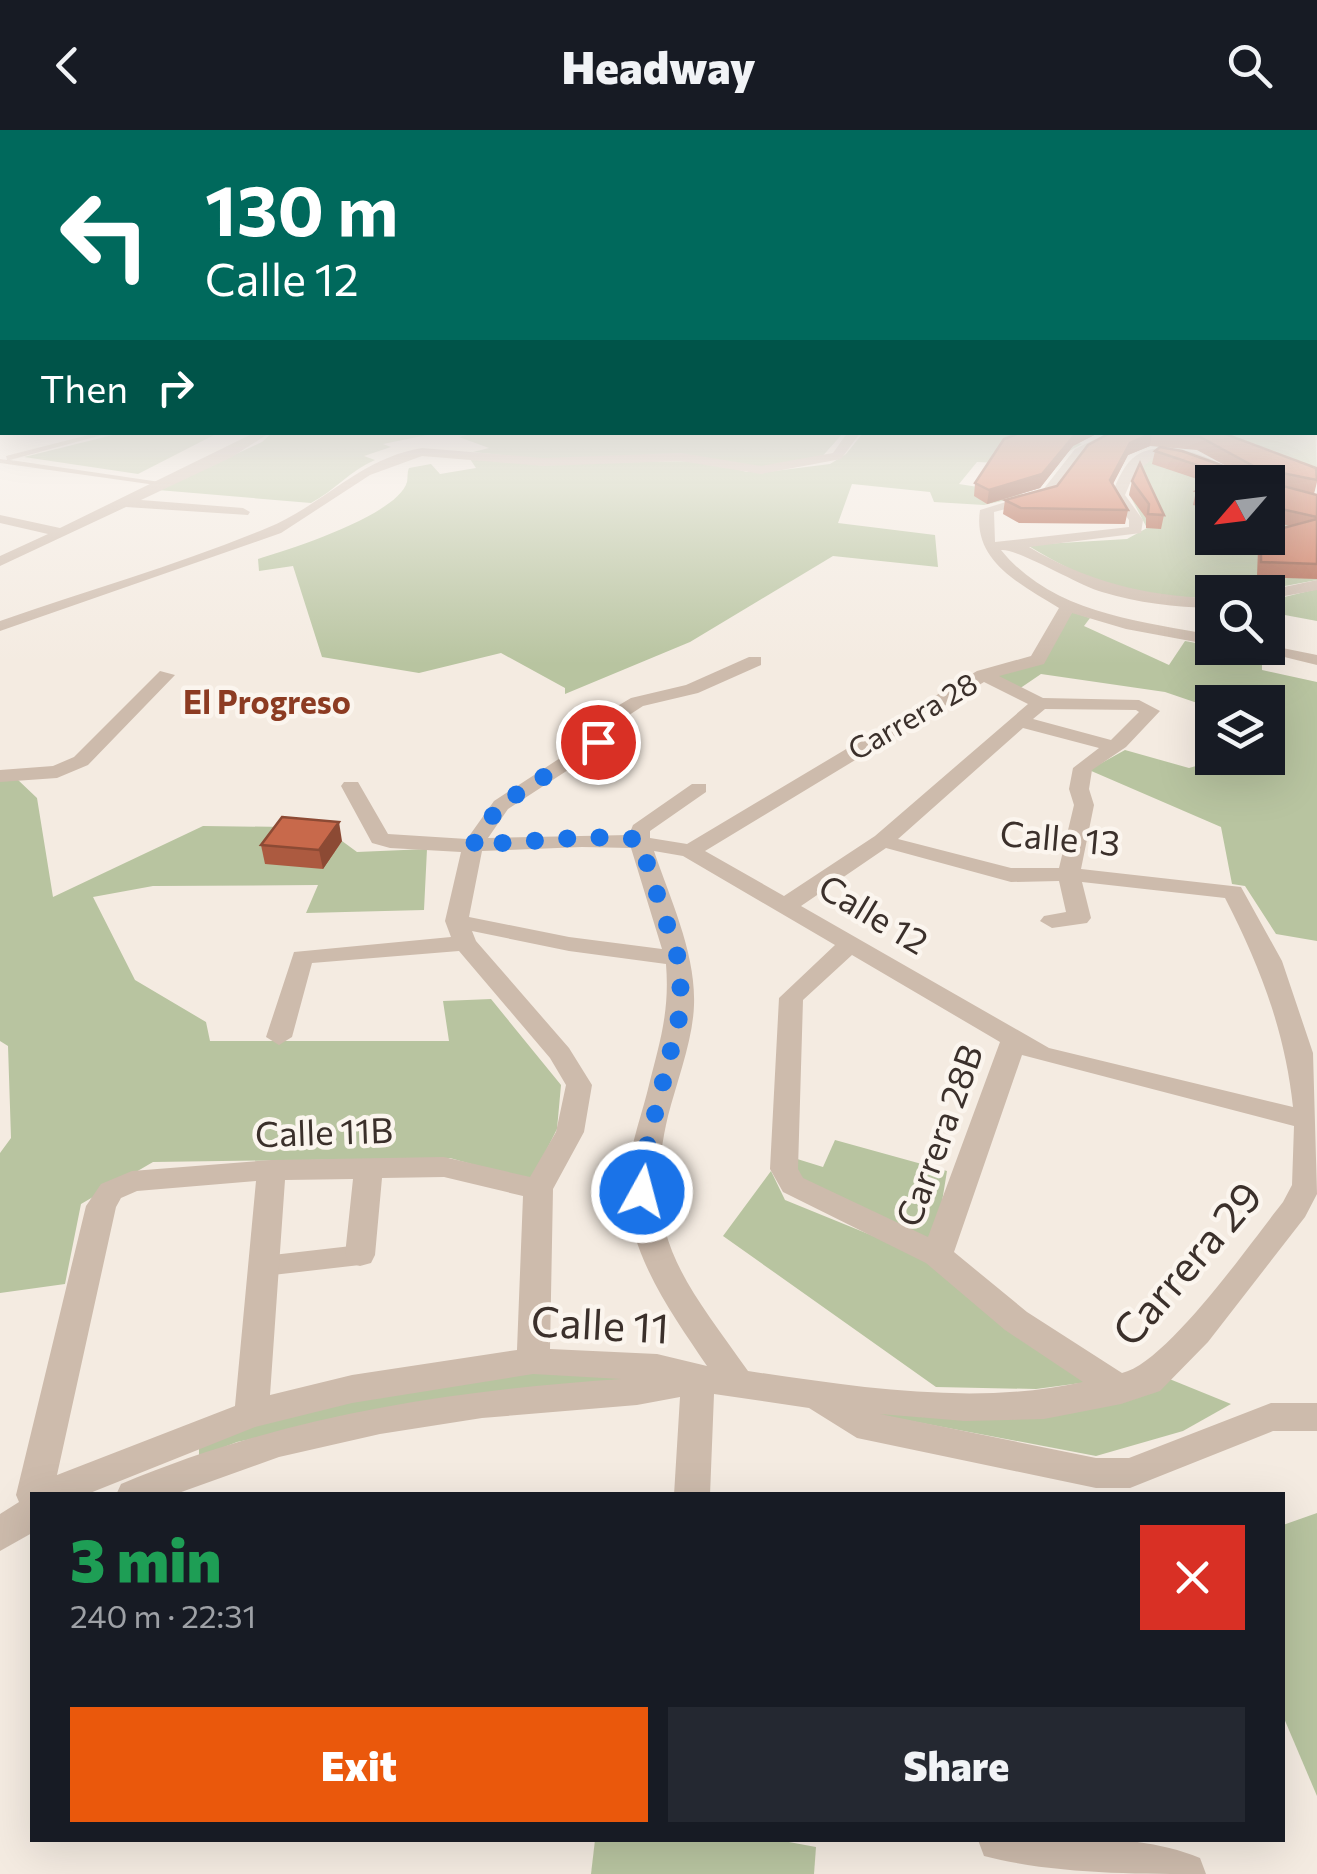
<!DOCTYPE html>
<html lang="en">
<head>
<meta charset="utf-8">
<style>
  :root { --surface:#171b24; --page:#242831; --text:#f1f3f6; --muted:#9ea1a6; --accent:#ea580c }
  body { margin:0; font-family:Commissioner,sans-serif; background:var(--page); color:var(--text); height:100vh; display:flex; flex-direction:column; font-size:38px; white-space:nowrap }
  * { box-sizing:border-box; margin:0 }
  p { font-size:32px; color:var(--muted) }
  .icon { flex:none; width:55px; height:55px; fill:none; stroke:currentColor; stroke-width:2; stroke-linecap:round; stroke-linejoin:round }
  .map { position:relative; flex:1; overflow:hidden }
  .sheet { position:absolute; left:30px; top:1362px; width:1255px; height:350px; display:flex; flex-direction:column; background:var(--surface); border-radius:0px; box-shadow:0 10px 40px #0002 }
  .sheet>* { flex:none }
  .banner { position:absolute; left:0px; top:0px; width:1318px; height:305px; box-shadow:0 10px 40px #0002; background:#00695c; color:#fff; overflow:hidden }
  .needle { width:65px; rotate:242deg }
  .controls { position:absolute; left:1195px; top:335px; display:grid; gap:20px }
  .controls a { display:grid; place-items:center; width:90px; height:90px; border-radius:0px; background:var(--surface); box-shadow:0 10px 40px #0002; font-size:50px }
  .pin { position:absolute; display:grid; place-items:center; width:85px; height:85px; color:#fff; margin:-42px; border:5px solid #fff; border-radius:50%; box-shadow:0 2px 10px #0007 }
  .me { position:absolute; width:110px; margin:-55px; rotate:7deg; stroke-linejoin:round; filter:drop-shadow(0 0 8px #0008) }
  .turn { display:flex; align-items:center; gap:35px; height:210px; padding:0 40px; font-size:45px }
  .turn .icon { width:130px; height:130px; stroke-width:2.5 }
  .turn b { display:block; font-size:70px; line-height:85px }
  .then { display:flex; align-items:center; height:95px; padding:0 40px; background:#0003; gap:20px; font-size:38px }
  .round { display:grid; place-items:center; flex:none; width:105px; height:105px; border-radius:0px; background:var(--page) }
  .head { display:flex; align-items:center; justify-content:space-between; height:170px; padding:0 40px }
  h1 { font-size:60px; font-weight:800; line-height:75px; color:#1e9e55 }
  .primary-button { display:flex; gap:20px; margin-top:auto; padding:20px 40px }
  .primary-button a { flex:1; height:115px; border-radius:0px; background:var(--accent); color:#fff; font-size:40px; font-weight:800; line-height:115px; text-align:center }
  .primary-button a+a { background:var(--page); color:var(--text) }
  header { display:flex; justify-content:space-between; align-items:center; height:130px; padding:0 40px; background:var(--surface); font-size:45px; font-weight:800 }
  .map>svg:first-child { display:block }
</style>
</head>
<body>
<header><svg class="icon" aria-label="back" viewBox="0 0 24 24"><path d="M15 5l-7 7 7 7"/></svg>Headway<svg class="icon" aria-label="search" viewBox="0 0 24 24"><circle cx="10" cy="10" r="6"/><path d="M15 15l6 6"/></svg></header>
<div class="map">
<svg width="1317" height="1744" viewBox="0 0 1317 1744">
  <rect width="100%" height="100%" fill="#f4ebe1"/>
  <g fill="#b8c4a0">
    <polygon points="1315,290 1317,342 1204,303 1315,302"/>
    <polygon points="461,302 843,303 820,329 753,338 684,324 547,330 473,322 489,318 459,307 467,305"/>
    <path d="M121 303C153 302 185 302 218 303L138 344 24 327Z"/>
    <path d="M272 303H437L383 314 391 317 364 326 375 330C351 340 334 361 311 373L158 360 262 312Z"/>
    <path d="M863 303H1056L1050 306 1082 314 1044 335 977 332 959 354 1029 365 984 375 934 372 930 362 852 354 838 393 935 405 938 437 833 426 690 512 565 564V558L501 523 419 543 322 527 293 436 259 441 258 429C288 420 398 385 407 352 408 347 407 343 409 338L431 334 440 344 476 338 468 326 535 333 707 331 747 342H766L830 334 846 324Z"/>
    <path d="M1157 325 1212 352V408H1268V365L1317 374V450L1253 462H1212V468C1135 467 1094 456 1027 415L1127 409 1147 398 1129 364 1135 340Z"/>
    <polygon points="1317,459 1317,491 1268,482 1268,471"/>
    <polygon points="1072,482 1090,488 1084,496 1169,535 1185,511 1262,525 1262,540 1317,552 1317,811 1276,804 1245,756 1232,754 1221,697 1089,640 1125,620 1189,638 1224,628 1268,628 1268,572 1212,572 1212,578 1165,562 1041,544 1019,559 994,544 1040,533"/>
    <polygon points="0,649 17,649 37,668 53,767 203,696 287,697 322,739 342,711 357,722 427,719 424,780 306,783 318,755 153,756 93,767 135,850 206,892 210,911 449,911 443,871 491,869 561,955 557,999 531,1051 450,1028 153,1032 81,1074 65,1154 0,1163 0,1023 11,1008 8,916 0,911"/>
    <polygon points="835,1010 947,1041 935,1115 801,1058 794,1028 823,1037"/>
    <polygon points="771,1041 785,1070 942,1134 1096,1251 1036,1259 936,1257 723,1106"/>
    <polygon points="551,1239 682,1255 361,1286 237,1312 199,1327 199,1306 368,1264"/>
    <polygon points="1167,1248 1231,1274 1183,1301 1096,1326 874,1284"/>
    <polygon points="1317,1383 1317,1666 1283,1586 1283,1395"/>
    <polygon points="595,1710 778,1710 816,1717 814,1744 591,1744"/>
  </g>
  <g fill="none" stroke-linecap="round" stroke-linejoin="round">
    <polygon fill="#cdbbac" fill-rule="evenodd" points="100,302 113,302 10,330 160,352 163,352 163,356 0,333 0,329 7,330 6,326"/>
    <polygon fill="#cdbbac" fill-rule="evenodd" points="360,1115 370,1118 374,1125 370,1132 360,1135 264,1146 254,1143 250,1136 254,1129 264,1126"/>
    <g fill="#cdbbac" fill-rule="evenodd">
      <polygon points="256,302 271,302 232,327 141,370 243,378 250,382 248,385 126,377 0,436 0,426 48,404 0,393 0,385 60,398"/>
      <path d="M848 302H861L841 329 761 344 681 331 543 336 422 326 370 345 281 403 0 501V491C89 460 181 434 267 398 322 376 360 328 422 318L543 328 681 323 761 336 833 323Z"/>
      <path d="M1110 302H1126L1083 325 1052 367 994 382 995 412 1129 397V390L1111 365C1118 351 1123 334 1137 325 1169 305 1224 332 1250 352 1217 354 1191 325 1156 326L1134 344 1125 365 1143 390 1141 403 1029 417C1086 451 1145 466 1212 468V478C1175 477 1138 473 1102 462 1078 455 1017 418 1001 420 1052 483 1138 491 1212 505V515L1126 499 1072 483 1044 534 999 546 1043 568 1139 570 1160 581 1126 617 1092 640 1089 659 1094 675 1081 739 1241 757 1282 831 1313 923 1317 1064 1305 1087 1208 1212 1160 1261 1121 1274 1044 1289 965 1291 880 1284 1096 1328H1129L1271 1273H1317V1301H1273L1130 1358H1096L857 1308 809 1278 714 1264 710 1365H674L680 1267 637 1275 482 1288 380 1304 279 1327 173 1365H116L121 1354C283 1286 447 1261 621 1249L533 1244 352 1273 255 1297 85 1365H32V1403L0 1421V1384L19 1372 16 1365 86 1076 101 1054 132 1041 271 1030 444 1027 530 1047 556 1002 566 955 550 928 459 821 312 833 292 907 279 915 266 907 294 822 451 807 445 791 461 722 390 718 372 713 341 656 344 652H358L388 704 467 709 494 671 591 608 609 581 631 568 686 555 749 527H761V535L698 563 643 576 623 589 605 616 508 679 488 708 629 705 633 695 692 654H706V662L650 701V708L687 714 977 541 1031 526 1059 478C1022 455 972 432 980 380L1042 361 1075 319ZM984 552 1028 574 875 706 784 766 705 721ZM1045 579 1136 580 1139 582 1111 610 1033 589ZM1023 598 1099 618 1073 638 1069 659 1074 675 1059 738H1011L898 709ZM582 717 631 718 662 819 569 807 469 787 482 721ZM886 718 1011 752 1059 751 1066 782 1044 786 1040 791 1052 798 1087 793 1091 788 1082 752 1225 768C1260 836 1285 901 1293 977L1049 918 801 776ZM654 721 683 726 835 815 779 868 770 1039 783 1062 926 1133 1005 1200 1083 1252C975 1276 856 1257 748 1241 683 1149 640 1105 668 986 677 951 693 910 694 875 696 823 670 769 654 721ZM472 801 569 821 666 834C670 884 659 914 647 963 639 994 626 1028 627 1061 630 1127 672 1184 707 1236L657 1224 550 1219 553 1059 584 1002 592 955 569 918 476 811ZM852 825 1000 912 928 1107 803 1048 798 1039 803 870ZM1022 925 1294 996 1292 1055 1283 1072C1251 1112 1167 1233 1122 1243L1027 1182 954 1122ZM444 1047 523 1066 517 1220 352 1245 270 1265 285 1050 353 1049 345 1125 349 1133 360 1136 371 1133 375 1125 382 1048ZM256 1051 235 1276 57 1345 116 1077 121 1068 137 1061Z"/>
      <polygon points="1317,450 1317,460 1268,469 1268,462 1261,462"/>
      <polygon points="1268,515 1317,525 1317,535 1248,518"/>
      <polygon points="160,541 175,545 88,635 57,648 0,652 0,640 53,636 74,627"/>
      <path d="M978 1710C1050 1710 1132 1700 1200 1728L1206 1744C1134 1744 1053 1744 984 1726Z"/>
    </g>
  </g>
  <g fill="#ac5a40">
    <polygon points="1022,302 1100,302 1073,316 1040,358 987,374 974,366 975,353"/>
    <polygon points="1112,302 1220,302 1316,338 1317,352 1314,364 1299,360 1317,365 1317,449 1257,447 1258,418 1260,408 1268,408 1290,396 1268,391 1268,352 1212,352 1212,379 1193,375 1196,361 1209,353 1152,334 1155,321 1228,337 1197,320 1150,316 1128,325 1113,354 1128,380 1125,394 1019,393 1003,384 1005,370 1057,356"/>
    <polygon points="1132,351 1164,385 1161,399 1146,398 1146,388 1129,365"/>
    <polygon points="342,711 323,739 265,734 261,715"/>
  </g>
  <g fill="#8c4a34">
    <polygon points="1100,302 1073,316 1040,358 987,374 989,360 1075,303"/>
    <polygon points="1152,303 1150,316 1128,325 1108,363 1110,350 1130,313"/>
    <polygon points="339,692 342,711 323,739 319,720"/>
  </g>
  <g fill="#c8694b" stroke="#8c4a34" stroke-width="2.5">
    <polygon points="1022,302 1077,302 1042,344 989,360 975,353 1004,309"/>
    <polygon points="1112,302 1220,302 1316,338 1317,350 1272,341 1268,352 1317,365 1317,387 1268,376 1268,352 1212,352 1212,365 1196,361 1224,344 1155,321 1160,317 1182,321 1240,342 1257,338 1200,307 1152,303 1130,313 1110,350 1128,380 1021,378 1005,370 1057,356 1088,315"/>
    <polygon points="1140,333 1148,351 1164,385 1148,384 1149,374 1132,351"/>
    <polygon points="1317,389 1317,434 1261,432 1261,408 1268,408 1268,402"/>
    <polygon points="282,687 339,692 319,720 261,715"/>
  </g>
  <linearGradient id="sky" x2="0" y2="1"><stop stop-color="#7eb2d2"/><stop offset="0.54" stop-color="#faf6f2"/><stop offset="1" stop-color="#faf6f2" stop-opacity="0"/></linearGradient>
  <rect width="1317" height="534" fill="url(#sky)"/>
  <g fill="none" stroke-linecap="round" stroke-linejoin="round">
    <polyline stroke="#1a73e8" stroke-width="18" stroke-dasharray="0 32.4" points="598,612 500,675 473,715 587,707 639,709 678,828 682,876 646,1020 642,1062"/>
  </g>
  <g text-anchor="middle" stroke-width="9" stroke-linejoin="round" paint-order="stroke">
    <g font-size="30" fill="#3b302b" stroke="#fbf5ee">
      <text transform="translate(913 587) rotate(-30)" y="10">Carrera 28</text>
    </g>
    <g font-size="32" font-weight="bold" fill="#8c3b22" stroke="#fbf5ee">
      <text x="267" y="584">El Progreso</text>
    </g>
    <g font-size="35" fill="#3b302b" stroke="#fbf5ee">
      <text transform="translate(1060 709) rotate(5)" y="12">Calle 13</text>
      <text transform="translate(873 785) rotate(31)" y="12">Calle 12</text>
      <text transform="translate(324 1003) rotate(-2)" y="12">Calle 11B</text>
      <text transform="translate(940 1006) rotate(-70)" y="12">Carrera 28B</text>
    </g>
    <g font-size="42" fill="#3b302b" stroke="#fbf5ee">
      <text transform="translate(1187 1134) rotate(-49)" y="15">Carrera 29</text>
      <text transform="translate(600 1195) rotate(3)" y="15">Calle 11</text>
    </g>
  </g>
</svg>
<div class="controls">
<a><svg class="needle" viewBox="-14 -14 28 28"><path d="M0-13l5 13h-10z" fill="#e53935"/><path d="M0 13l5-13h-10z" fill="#9ea1a6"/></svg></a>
<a><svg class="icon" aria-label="search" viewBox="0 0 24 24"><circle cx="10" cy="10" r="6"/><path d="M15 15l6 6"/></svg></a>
<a><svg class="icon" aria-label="layers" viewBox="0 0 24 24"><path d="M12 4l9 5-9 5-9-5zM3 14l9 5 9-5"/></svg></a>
</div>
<div class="pin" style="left:598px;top:612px;background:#d93025"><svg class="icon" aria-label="arrive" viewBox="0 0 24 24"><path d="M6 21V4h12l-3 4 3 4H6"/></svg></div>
<svg class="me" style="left:642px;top:1062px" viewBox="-20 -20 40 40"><circle r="17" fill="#1a73e8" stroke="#fff" stroke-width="3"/><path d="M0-11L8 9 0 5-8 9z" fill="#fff"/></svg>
<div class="banner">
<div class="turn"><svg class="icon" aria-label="left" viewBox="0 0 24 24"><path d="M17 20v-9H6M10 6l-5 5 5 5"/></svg><div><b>130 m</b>Calle 12</div></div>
<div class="then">Then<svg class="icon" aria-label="right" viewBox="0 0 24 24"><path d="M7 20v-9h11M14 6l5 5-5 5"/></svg></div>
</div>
<section class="sheet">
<div class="head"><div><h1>3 min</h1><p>240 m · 22:31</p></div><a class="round" style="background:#d93025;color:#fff"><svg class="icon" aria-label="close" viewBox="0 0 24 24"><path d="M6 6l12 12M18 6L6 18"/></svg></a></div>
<div class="primary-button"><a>Exit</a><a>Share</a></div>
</section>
</div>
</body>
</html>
